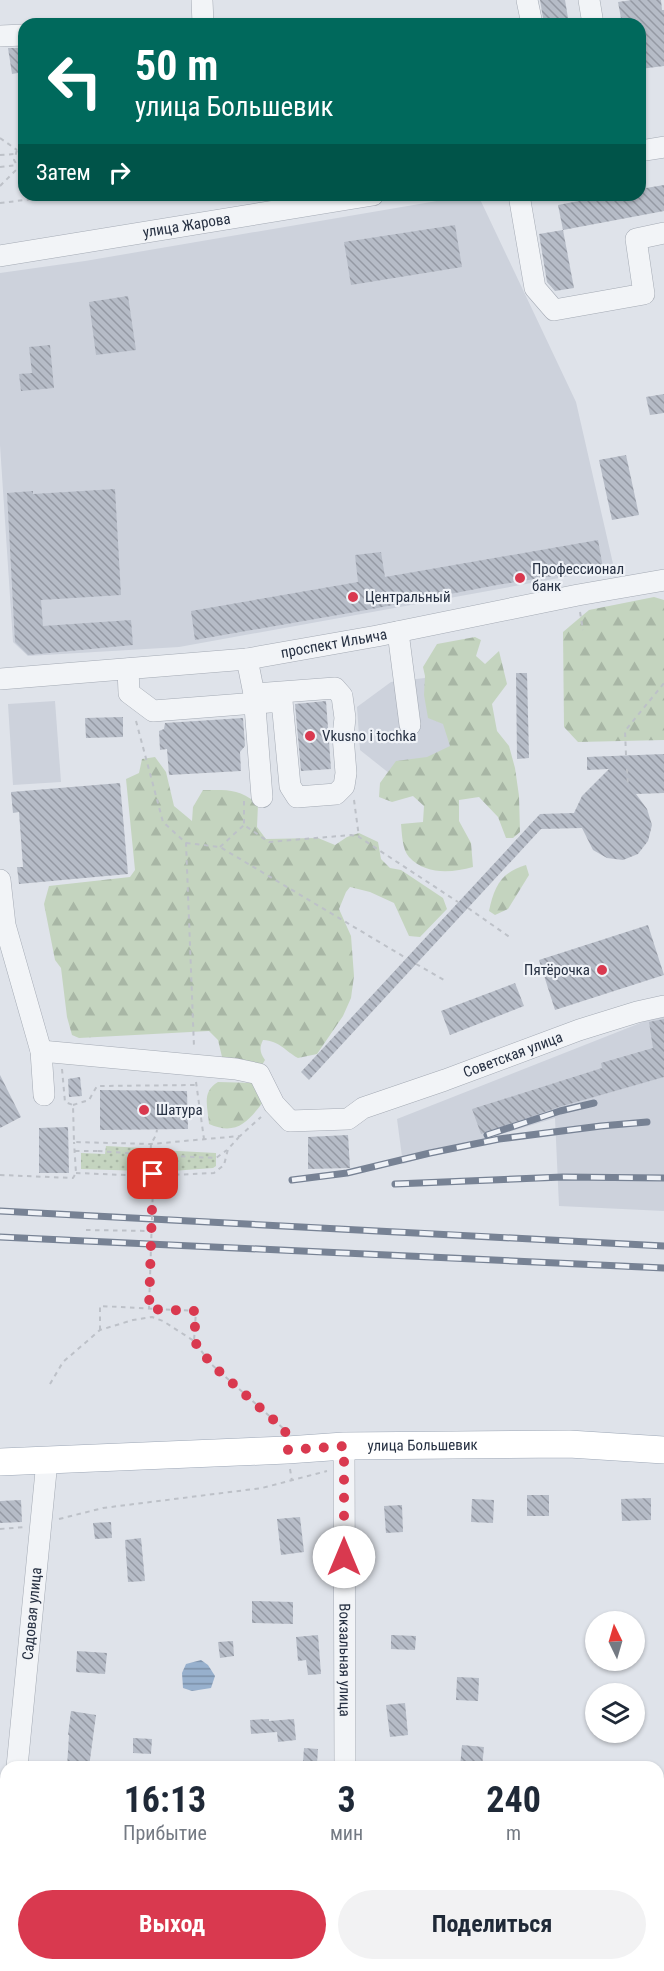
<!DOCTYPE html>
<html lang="ru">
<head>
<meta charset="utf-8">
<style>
  :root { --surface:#fff; --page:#f2f2f3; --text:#1f2937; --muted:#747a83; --accent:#d9394f }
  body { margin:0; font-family:"Roboto Condensed",sans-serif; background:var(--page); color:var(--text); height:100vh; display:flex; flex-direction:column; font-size:22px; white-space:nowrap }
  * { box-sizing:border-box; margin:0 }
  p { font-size:20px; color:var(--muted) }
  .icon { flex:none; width:33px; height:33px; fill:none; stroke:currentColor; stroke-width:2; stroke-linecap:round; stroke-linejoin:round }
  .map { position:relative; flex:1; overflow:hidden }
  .drawer { position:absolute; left:0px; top:1761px; width:664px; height:210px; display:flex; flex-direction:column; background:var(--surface); border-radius:18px 18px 0 0; box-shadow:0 2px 4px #0004 }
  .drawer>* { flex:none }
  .hud { position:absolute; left:18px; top:18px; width:628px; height:183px; border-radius:18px; box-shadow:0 2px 4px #0004; background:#00695c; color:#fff; overflow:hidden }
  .needle { width:39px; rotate:355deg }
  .tools { position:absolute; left:585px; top:1611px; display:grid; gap:12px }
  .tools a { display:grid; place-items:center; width:60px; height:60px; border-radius:50%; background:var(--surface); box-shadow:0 2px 4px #0004; font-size:30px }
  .pin { position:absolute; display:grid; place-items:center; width:51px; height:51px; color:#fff; margin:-26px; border-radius:12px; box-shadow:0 3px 9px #0006 }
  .me { position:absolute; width:66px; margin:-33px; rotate:0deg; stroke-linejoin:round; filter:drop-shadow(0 0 4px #0008) }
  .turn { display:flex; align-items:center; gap:21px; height:126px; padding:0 18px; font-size:27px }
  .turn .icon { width:78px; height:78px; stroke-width:2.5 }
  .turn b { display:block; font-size:42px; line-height:51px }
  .then { display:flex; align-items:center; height:57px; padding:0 18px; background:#0003; gap:12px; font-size:22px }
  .eta { display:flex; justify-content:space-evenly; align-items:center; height:102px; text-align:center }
  .eta b { font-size:36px; font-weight:700; line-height:42px }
  .primary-button { display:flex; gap:12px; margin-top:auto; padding:12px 18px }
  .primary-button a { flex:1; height:69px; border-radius:36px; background:var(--accent); color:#fff; font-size:24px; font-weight:700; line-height:69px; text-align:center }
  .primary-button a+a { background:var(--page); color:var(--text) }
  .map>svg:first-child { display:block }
</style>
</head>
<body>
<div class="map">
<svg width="664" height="1971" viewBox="0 0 664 1971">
  <defs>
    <pattern id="grass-dots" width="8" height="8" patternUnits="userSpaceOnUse" patternTransform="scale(1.5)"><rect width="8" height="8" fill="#c4d4bf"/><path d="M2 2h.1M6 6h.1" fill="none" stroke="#a8b6a5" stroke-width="1.8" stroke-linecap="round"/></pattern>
    <pattern id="forest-firs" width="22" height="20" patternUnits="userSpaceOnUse" patternTransform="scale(1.5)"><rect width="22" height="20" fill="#c4d4bf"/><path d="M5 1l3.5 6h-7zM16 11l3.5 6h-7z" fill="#a8b6a5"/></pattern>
    <pattern id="water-rules" width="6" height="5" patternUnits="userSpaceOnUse" patternTransform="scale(1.5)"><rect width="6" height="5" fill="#97b0cd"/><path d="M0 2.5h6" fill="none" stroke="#7b90a8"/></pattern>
    <pattern id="building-back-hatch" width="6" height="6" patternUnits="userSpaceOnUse" patternTransform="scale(1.5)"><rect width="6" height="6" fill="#b6bcc7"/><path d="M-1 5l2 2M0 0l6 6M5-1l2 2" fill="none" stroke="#9499a3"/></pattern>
  </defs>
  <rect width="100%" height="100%" fill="#dfe3ea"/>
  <g fill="#cdd2dc">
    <polygon points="472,195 478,195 576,402 614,568 179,647 28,656 13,642 0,445 0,273 85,261"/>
    <polygon points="450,675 491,744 399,781 360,750 357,707 391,682"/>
    <polygon points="55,701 61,782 13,785 8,704"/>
    <polygon points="664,1017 664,1211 559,1206 555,1118 403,1164 397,1119 648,1020"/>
  </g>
  <g fill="url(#grass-dots)">
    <polygon points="106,1146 143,1148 142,1171 81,1169 81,1153 105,1154"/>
    <polygon points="159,1150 216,1153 216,1166 213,1168 158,1172"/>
  </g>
  <g fill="url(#forest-firs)">
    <polygon points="654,597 664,600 664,740 578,742 564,727 563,632 589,610"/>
    <path d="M475 637 481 640 476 656 485 664 499 651 507 684 492 704 497 731 509 746 515 768 519 796 520 832 513 838H506L498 817 479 797 459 800V821L471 843 473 867C451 873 426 875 409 857 402 849 402 834 401 824L423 822 424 806 413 796 392 802 379 797 380 783 396 761 427 757 450 746 443 724 428 718 424 695 425 676 423 667 437 644Z"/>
    <path d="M155 757 166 772 174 806 192 821 193 807 203 790C227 790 238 788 258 804L257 827 266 839 318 838 335 845 347 837 359 833 378 842 381 859 390 868 401 870 443 898 447 909 420 937 409 936 394 903 370 892 350 887 346 892 339 909 351 936 354 976 351 998 343 1016 317 1054 298 1058C285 1051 280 1041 263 1040 259 1048 260 1053 265 1060L259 1070 223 1061 218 1040 209 1031 79 1038 72 1035 67 1017 61 968 55 960 44 904 49 886 130 877 135 870 126 779 139 773 142 759Z"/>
    <path d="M526 865 529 875 508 909 495 915 489 911C494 887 501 872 526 865Z"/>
    <path d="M218 1082 256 1083 263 1102C248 1122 236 1136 209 1124 208 1107 201 1092 218 1082Z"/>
  </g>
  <polygon fill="url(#water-rules)" points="201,1660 208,1665 215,1676 211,1688 192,1691 183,1688 182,1673 186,1664"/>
  <g fill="url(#building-back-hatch)">
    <polygon points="540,0 565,0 569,24 544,24"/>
    <polygon points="632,0 661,0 662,10 664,10 664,66 640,69 640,24 622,24 618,2"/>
    <polygon points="8,48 24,48 24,72 12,74"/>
    <polygon points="664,185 664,211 563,230 558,205 610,195 640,195 640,189"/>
    <polygon points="455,225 462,267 351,285 344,242"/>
    <polygon points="563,230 574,288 555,291 547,282 539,234"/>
    <polygon points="128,296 136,350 96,355 89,302"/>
    <polygon points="50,345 54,388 21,391 19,374 32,373 29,347"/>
    <polygon points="664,394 664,413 650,415 646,397"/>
    <polygon points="626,455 639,515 612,520 599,460"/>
    <polygon points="115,489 121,595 41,600 43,626 131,620 133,645 28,655 15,642 7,493 33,491 33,494"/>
    <polygon points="598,540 603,568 497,585 372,609 195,640 191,611 358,582 355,555 381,552 385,577"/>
    <polygon points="516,673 527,673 529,758 517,759"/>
    <polygon points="326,701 331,769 301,771 295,704"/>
    <polygon points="123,717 123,737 86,738 85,718"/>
    <polygon points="243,718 245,746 240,752 241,771 169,775 167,749 160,750 159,731 164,729 165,723"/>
    <polygon points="664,754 664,793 636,794 647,809 652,825 648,841 638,854 623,860 607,858 593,850 582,828 541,829 309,1080 301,1072 540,814 574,813 582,796 609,769 587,770 587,757"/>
    <polygon points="120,783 128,874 19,884 17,867 23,867 19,812 13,813 11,792"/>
    <polygon points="648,925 664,975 555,1010 539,960"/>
    <polygon points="515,983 524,1006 450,1035 441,1011"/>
    <polygon points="664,1019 664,1077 559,1107 481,1134 472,1109 602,1068 601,1063 653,1048 649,1022"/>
    <polygon points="0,1075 21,1117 0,1128"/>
    <polygon points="80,1077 82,1096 69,1097 68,1079"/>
    <polygon points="100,1090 187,1091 188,1129 100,1130"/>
    <polygon points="68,1127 69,1173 39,1173 39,1128"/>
    <polygon points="348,1135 350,1168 308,1169 308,1137"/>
    <rect x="527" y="1495" width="22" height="21"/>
    <polygon points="651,1498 651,1520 622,1521 621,1499"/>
    <polygon points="472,1499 494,1500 493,1523 471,1522"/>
    <polygon points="21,1500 22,1522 0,1523 0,1501"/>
    <polygon points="402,1505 403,1532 386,1533 384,1506"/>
    <polygon points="300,1517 304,1552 281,1555 277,1519"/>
    <polygon points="111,1522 112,1538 95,1539 93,1523"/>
    <polygon points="141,1538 145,1581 128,1582 125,1540"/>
    <polygon points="252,1601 293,1602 293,1624 252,1623"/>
    <polygon points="318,1635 321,1674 308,1675 306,1660 298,1661 296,1637"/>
    <polygon points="391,1635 416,1636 415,1650 391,1649"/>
    <polygon points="233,1641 234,1656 220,1658 218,1642"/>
    <polygon points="77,1651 107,1653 105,1674 76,1672"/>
    <polygon points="457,1677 479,1678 478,1701 456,1700"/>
    <polygon points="405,1703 408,1735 390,1737 386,1705"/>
    <polygon points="71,1711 96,1715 89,1767 67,1767 69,1735 68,1735"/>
    <polygon points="269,1719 269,1721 294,1719 296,1740 278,1742 277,1732 251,1734 250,1720"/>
    <polygon points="133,1738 152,1739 151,1754 133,1753"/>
    <polygon points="462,1745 484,1747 482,1767 460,1767"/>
    <polygon points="304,1748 318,1749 317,1764 303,1762"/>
  </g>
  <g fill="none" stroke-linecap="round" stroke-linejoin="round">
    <defs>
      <g id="minor">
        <polyline points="202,0 203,24"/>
        <polyline points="527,0 532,24"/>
        <polyline points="589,0 593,24"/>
        <polyline points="0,36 24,35"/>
        <polyline points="640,151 664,147"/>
        <polyline points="519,195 535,288 554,310 644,294 636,239 664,233"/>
        <path id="s1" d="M0 256 373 195"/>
        <polyline points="398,632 410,725"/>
        <polyline points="247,659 254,694 262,797"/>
        <polyline points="128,669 129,693 153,711 282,701 290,786 297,797 336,794 344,786 346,773 343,736 345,718 342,696 335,688 254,694"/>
        <path id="s2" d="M0 679 247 659 377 636 578 595 664 580"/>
        <polyline points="0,880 5,925 41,1051 44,1095"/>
        <path id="s3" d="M41 1051 236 1069 259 1074 274 1104 290 1121 348 1119 363 1108 445 1080 579 1030 637 1012 664 1006"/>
        <path id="s4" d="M344 1446 345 1767"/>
        <path id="s5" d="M17 1767 47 1461"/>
        <polyline points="0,1936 6,1876"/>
        <polyline points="334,1971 334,1965"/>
      </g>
      <g id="major">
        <path id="s6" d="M0 1462 287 1450 344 1446 569 1444 664 1450"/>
      </g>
    </defs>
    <use href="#minor" stroke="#a4aab4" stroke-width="22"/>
    <use href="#major" stroke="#9da7b6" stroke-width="28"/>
    <g stroke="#bdc1c8" stroke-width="2" stroke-dasharray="4.5 4.5" stroke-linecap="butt">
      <polyline points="0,138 17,150"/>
      <polyline points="24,145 17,150 14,160 17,165 24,169"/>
      <polyline points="0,155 15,154"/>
      <polyline points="0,167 17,165"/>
      <polyline points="0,186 19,167"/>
      <polyline points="0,203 67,195"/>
      <polyline points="580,612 583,630"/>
      <polyline points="136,721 163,822 186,843 194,1047"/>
      <polyline points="626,755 625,731 664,683"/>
      <polyline points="627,769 628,786"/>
      <polyline points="354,800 359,837 458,902"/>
      <polyline points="244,801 244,825 269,842 351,835 359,837"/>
      <polyline points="186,843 220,847 406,958"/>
      <polyline points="220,847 244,825"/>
      <polyline points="468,908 511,938"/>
      <polyline points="416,964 444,980"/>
      <polyline points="62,1069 65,1102 73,1105 74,1142 151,1144 240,1136 261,1117"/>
      <polyline points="196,1082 204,1139"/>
      <polyline points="73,1105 89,1100 97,1086 196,1085"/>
      <polyline points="75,1151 98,1151"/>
      <polyline points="154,1155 216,1158 227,1150"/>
      <polyline points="76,1173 149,1176 214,1173 224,1165 228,1149 239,1137"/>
      <polyline points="0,1175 73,1178 76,1173 74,1142"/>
      <polyline points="149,1176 151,1144 156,1135 157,1130"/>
      <polyline points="86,1230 152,1231"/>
      <polyline points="100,1330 100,1306 196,1311 194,1341"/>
      <polyline points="50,1384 63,1362 100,1330 133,1320 152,1317 163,1321 194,1341 211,1364 284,1429"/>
      <polyline points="290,1469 292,1481"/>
      <polyline points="59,1519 103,1508 262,1488 327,1471"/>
      <polyline points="0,1529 24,1527"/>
    </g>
    <use href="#minor" stroke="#f2f4f7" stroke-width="21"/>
    <use href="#major" stroke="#fff" stroke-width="27"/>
    <defs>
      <g id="rail">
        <polyline points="487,1135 560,1111 594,1103"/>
        <polyline points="292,1180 347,1173 430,1153 499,1139 601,1126 647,1122"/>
        <polyline points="395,1184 563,1177 664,1178"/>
        <polyline points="0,1211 664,1246"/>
        <polyline points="0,1237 664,1268"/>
      </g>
    </defs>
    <use href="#rail" stroke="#778294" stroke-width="7"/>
    <use href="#rail" stroke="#eff2f7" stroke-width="4.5" stroke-dasharray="14" stroke-linecap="butt"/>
    <polyline stroke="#bdc1c8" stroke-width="2" stroke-dasharray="4.5 4.5" stroke-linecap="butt" points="98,1151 154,1155 149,1309"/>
  </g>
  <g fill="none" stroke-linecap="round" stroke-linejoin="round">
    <polyline stroke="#d9394f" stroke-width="10" stroke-dasharray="0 18" points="153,1174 149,1309 196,1311 194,1341 211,1364 285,1430 288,1450 344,1446 344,1557"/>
  </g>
  <g fill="#d9394f" stroke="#eff2f7" stroke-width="2">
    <circle cx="520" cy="578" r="6"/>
    <circle cx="353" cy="597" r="6"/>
    <circle cx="310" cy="736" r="6"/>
    <circle cx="602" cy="970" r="6"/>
    <circle cx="144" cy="1110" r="6"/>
  </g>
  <g text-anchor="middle" stroke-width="4.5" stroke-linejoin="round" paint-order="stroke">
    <g font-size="15" fill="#263042" stroke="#eff2f7">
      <text dy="5" stroke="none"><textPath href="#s1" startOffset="189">улица Жарова</textPath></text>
      <text dy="5" stroke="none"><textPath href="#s2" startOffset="336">проспект Ильича</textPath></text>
      <text dy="5" stroke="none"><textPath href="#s3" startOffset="512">Советская улица</textPath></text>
      <text dy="5" stroke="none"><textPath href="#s6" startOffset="423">улица Большевик</textPath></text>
      <text dy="5" stroke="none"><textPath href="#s5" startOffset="154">Садовая улица</textPath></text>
      <text dy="5" stroke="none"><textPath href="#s4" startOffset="214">Вокзальная улица</textPath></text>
    </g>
    <g font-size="15" fill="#263042" stroke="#eff2f7" text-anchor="start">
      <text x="532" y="574">Профессионал<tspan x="532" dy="17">банк</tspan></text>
      <text x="365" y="602">Центральный</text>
      <text x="322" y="741">Vkusno i tochka</text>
      <text x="590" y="975" text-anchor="end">Пятёрочка</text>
      <text x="156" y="1115">Шатура</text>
    </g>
  </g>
</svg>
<div class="tools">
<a><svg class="needle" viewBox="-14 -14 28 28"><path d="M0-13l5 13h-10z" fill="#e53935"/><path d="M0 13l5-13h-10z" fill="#747a83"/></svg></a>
<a><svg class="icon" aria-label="layers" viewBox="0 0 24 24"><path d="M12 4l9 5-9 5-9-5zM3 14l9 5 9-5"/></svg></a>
</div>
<div class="pin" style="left:153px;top:1174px;background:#d93025"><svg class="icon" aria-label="arrive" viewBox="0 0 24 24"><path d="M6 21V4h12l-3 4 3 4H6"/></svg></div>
<svg class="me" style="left:344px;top:1557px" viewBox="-20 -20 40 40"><circle r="19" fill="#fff"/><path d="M0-13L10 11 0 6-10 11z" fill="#d9394f"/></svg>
<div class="hud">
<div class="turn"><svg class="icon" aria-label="left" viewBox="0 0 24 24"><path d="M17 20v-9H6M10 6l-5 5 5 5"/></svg><div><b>50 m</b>улица Большевик</div></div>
<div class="then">Затем<svg class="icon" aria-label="right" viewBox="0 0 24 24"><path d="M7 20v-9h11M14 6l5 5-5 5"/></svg></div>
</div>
<section class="drawer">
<div class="eta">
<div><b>16:13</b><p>Прибытие</p></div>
<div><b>3</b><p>мин</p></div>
<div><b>240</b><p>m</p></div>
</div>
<div class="primary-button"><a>Выход</a><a>Поделиться</a></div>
</section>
</div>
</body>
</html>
